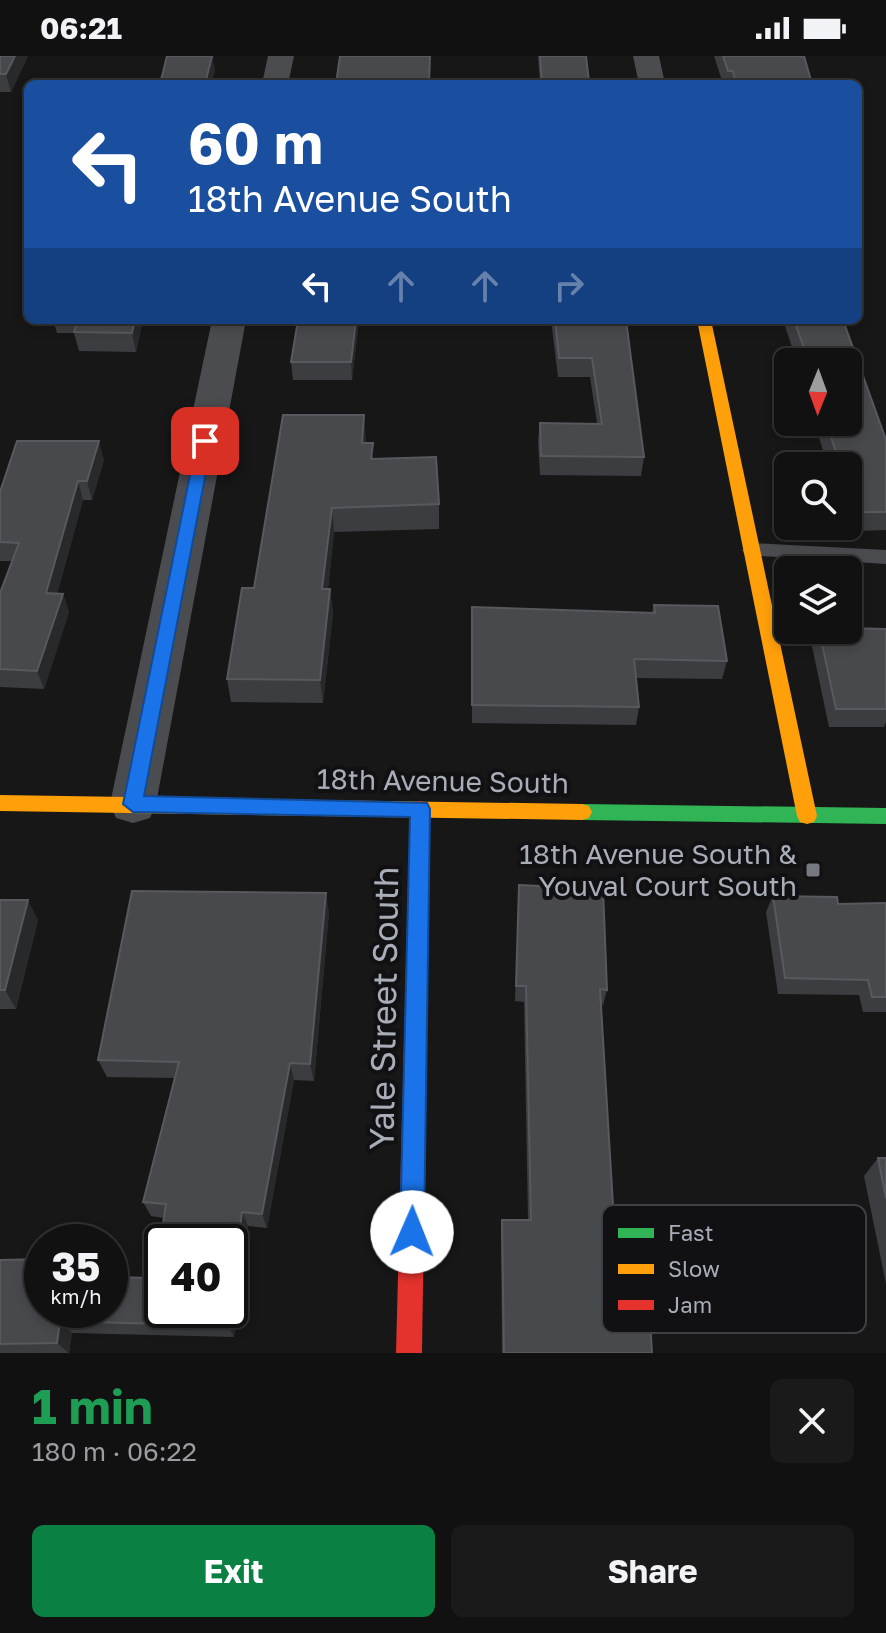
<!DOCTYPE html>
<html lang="en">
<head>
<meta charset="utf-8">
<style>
  :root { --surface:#111; --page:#1a1a1a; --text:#f1f3f6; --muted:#9c9d9f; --line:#303131; --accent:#0b8043 }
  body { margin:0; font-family:"Golos Text",sans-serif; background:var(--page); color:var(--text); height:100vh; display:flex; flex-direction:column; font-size:30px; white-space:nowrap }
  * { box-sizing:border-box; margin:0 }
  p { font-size:26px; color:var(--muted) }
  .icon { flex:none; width:44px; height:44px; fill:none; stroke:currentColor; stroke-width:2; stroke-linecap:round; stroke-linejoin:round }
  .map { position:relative; height:1297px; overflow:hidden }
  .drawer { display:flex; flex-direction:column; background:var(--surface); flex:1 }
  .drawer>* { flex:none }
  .hud { position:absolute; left:24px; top:24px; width:838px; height:244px; border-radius:12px; box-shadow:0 4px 12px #0003,0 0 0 2px var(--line); background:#1a4fa0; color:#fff; overflow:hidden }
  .needle { width:52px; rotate:181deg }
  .buttons { position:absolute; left:774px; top:292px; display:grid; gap:16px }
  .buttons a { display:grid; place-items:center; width:88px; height:88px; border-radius:12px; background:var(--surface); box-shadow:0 4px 12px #0003,0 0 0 2px var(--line); font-size:40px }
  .speed { position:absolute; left:24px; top:1168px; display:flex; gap:16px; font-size:40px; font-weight:700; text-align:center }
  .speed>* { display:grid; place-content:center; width:104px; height:104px; border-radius:50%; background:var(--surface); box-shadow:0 4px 12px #0003,0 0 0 2px var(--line); line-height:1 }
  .speed small { font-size:20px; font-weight:400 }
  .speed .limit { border:4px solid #111; border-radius:12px; background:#fff; color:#111 }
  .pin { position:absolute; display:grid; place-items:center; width:68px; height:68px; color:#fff; margin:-34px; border-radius:16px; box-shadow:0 4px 12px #0006 }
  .me { position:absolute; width:88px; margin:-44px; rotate:1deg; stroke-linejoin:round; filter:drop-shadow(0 0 6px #0008) }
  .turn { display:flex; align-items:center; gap:28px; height:168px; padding:0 32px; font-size:36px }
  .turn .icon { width:104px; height:104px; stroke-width:2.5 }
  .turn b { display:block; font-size:56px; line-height:68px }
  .lanes { display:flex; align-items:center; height:76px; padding:0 32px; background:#0003; justify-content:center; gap:40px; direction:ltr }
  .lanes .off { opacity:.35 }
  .round { display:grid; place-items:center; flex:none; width:84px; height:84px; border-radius:12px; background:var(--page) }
  .summary { display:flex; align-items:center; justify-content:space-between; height:136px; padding:0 32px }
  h1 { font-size:48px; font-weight:700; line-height:60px; color:#1e9e55 }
  .cta { display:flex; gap:16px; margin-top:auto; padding:16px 32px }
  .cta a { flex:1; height:92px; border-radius:12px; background:var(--accent); color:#fff; font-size:32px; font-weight:700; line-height:92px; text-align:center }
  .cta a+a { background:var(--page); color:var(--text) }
  .status { display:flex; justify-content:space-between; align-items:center; height:56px; padding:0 40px; background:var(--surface); direction:ltr }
  .status svg { height:22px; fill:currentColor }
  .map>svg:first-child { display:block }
</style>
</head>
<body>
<div class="status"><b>06:21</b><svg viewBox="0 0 49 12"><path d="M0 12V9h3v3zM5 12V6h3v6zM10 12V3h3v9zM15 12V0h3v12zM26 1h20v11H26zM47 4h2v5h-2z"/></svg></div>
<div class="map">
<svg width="886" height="1297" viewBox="0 0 886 1297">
  <rect width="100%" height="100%" fill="#171717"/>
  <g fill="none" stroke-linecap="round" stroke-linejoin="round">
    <polygon fill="#4b4c50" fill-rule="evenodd" points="752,487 886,494 886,508 745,499 742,494"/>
    <g fill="#4b4c50" fill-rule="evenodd">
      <polygon points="268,0 294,0 288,28 262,28"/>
      <polygon points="633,0 659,0 665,28 639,28"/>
      <polygon points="212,264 246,264 156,748 150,762 133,767 116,762 110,748"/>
    </g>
    <polygon fill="#30b455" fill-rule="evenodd" points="582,748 886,752 886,768 582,764 575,762 572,756 575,750"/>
    <g fill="#ff9f0a" fill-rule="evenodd">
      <polygon points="697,264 711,264 817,760 814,766 807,768 800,766 797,760"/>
      <polygon points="0,739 582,748 589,750 592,756 589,762 582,764 0,755"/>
    </g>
    <polygon fill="#e5322d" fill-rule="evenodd" points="420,745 427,747 430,753 422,1297 396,1297 410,753 413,747"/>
  </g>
  <g fill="#3c3d40">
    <polygon points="0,0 28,0 11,36 0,36"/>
    <polygon points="538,0 586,0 588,28 540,28"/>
    <polygon points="714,0 804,0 812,28 723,28"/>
    <polygon points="53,264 143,264 136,296 79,295 74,277 57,277"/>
    <polygon points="298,264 359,264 352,324 293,324 291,306"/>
    <polygon points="551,264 626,264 644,401 641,420 540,419 538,386 540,367 597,367 590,321 558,321"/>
    <polygon points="783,264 843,264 886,384 886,474 856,475 848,452 848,410 828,410 814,366 848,366 848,306 797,306"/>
    <polygon points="366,384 366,387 374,403 439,448 439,473 334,476 328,533 330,533 333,557 323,647 231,646 227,623 254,532"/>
    <polygon points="104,404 92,444 83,444 57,538 63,538 69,556 44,633 0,631 0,537 12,505 0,505 0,436"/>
    <polygon points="654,549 727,605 722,623 636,622 639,651 636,669 472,667 472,569 652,556"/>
    <polygon points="886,573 886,666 884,671 829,671 812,590 818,574"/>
    <polygon points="519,829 607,934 603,949 601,949 614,1166 652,1297 502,1297 501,1175 502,1164 528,1164 524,946 515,945"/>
    <polygon points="773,840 838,848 886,847 886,956 863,956 859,939 778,938 766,856"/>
    <polygon points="0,844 38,864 16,953 0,953"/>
    <polygon points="329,856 314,1025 294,1024 267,1172 248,1170 234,1281 72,1277 69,1297 0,1297 0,1204 42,1254 155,1222 164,1162 151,1160 143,1146 174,1022 107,1021 98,1004"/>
    <polygon points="878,1102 886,1102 886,1228 864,1120"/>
  </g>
  <g fill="#28292a">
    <polygon points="15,0 28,0 11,36 6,18"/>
    <polygon points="209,0 214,0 213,4 215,14 212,28 205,28"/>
    <polygon points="135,264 143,264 136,296 132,277"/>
    <polygon points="356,264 359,264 352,324 351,306"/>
    <polygon points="364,359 366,384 363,411 362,387"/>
    <polygon points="99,385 104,404 92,444 87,425"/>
    <polygon points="78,425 83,444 52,556 46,537"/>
    <polygon points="332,452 334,476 325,557 322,533"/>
    <polygon points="330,533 333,557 323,647 320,624"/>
    <polygon points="63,538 69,556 44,633 37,615"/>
    <polygon points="326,837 329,856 314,1025 310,1008"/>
    <polygon points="28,844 38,864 16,953 5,934"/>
    <polygon points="290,1007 294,1024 267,1172 262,1158"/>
    <polygon points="242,1156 248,1170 234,1281 228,1270"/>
    <polygon points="60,1265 72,1277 69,1297 57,1287"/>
  </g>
  <g fill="#48494d" stroke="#57595e" stroke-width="2">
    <polygon points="0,0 15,0 6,18 0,18"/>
    <polygon points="167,0 212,0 205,28 160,28"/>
    <polygon points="340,0 430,0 429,28 336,28"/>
    <polygon points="540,0 586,0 589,26 576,26 577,28 542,28"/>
    <polygon points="723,0 804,0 812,28 736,28 733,15 728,15"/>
    <polygon points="78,264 135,264 132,277 74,276"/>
    <polygon points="298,264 356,264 351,306 291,306"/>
    <polygon points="555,264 626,264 644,401 541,400 540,367 602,368 592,302 559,302"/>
    <polygon points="794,264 843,264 886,384 886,456 862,456 848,415 848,410 846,410 845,408 840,408 826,366 848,366 848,306 809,306"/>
    <polygon points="283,359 364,359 362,387 373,387 371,403 436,401 439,448 332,452 322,533 330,533 320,624 227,623 242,532 254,532"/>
    <polygon points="17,385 99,385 87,425 78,425 46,537 63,538 37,615 0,613 0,537 19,487 0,486 0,436"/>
    <polygon points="654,549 718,550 727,605 634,603 639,651 472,649 472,551 655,557"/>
    <polygon points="848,572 886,573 886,653 836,653 819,574 848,574"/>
    <polygon points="519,829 603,833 607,934 600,933 614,1166 644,1167 652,1297 504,1297 502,1164 531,1164 526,930 516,930"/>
    <polygon points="132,835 326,837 310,1008 290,1007 262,1158 242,1156 230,1252 230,1186 162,1186 162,1254 230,1254 228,1270 60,1265 57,1287 0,1288 0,1204 42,1203 42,1254 110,1254 110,1221 155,1222 166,1148 143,1146 179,1006 98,1004"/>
    <polygon points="773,840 837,841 838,848 886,847 886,941 872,941 868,924 785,922"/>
    <polygon points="0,844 28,844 5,934 0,934"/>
    <polygon points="878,1102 886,1102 886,1142"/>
  </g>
  <polygon fill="#1a73e8" stroke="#114b97" stroke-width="2" points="205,380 212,385 144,740 427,747 430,753 424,1176 420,1185 412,1188 403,1185 400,1176 410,761 133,756 123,748 197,385"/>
  <rect fill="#757880" stroke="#111113" stroke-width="3" x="805" y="806" width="16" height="16" rx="4"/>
  <g text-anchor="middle" stroke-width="8" stroke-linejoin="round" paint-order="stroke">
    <g font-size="28" fill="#a8adb8" stroke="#111113">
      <text transform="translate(443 725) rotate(1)" y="10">18th Avenue South</text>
    </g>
    <g font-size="28" fill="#a8adb8" stroke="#111113" text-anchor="end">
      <text x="797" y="808">18th Avenue South &amp;<tspan x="797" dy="32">Youval Court South</tspan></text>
    </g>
    <g font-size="34" fill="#a8adb8" stroke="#111113">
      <text transform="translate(384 952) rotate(-89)" y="12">Yale Street South</text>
    </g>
  </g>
  <rect x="602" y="1149" width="264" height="128" rx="12" fill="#111113" stroke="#3e4045" stroke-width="2"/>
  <rect x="618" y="1172" width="36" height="10" fill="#30b455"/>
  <rect x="618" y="1208" width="36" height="10" fill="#ff9f0a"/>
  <rect x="618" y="1244" width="36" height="10" fill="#e5322d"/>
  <g font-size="22" fill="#a8adb8">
    <text x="668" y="1185">Fast</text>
    <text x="668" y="1221">Slow</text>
    <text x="668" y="1257">Jam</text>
  </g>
</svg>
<div class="buttons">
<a><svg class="needle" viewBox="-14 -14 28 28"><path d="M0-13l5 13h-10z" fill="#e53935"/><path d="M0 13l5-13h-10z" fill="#9c9d9f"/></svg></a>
<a><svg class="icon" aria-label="search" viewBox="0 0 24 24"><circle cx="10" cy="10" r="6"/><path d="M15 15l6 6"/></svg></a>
<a><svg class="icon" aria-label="layers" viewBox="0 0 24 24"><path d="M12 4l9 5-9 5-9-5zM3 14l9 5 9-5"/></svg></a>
</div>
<div class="speed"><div>35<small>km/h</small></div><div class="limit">40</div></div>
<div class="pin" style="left:205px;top:385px;background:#d93025"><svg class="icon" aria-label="arrive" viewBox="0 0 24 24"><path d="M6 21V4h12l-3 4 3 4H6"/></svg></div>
<svg class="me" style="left:412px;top:1176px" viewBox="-20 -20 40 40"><circle r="19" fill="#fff"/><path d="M0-13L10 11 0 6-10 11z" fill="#1a73e8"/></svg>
<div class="hud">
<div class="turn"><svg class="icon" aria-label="left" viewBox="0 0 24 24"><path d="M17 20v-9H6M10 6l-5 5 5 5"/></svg><div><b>60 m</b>18th Avenue South</div></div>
<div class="lanes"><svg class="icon" aria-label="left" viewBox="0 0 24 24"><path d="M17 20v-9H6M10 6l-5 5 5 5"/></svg><svg class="icon off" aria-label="ahead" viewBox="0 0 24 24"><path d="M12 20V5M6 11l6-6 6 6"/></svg><svg class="icon off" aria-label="ahead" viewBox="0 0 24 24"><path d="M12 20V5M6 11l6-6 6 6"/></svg><svg class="icon off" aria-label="right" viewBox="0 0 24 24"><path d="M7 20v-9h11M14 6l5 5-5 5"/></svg></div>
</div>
</div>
<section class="drawer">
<div class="summary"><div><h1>1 min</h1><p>180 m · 06:22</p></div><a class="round"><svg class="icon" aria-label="close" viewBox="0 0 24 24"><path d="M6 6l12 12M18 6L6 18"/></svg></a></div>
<div class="cta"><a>Exit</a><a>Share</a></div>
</section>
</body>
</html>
